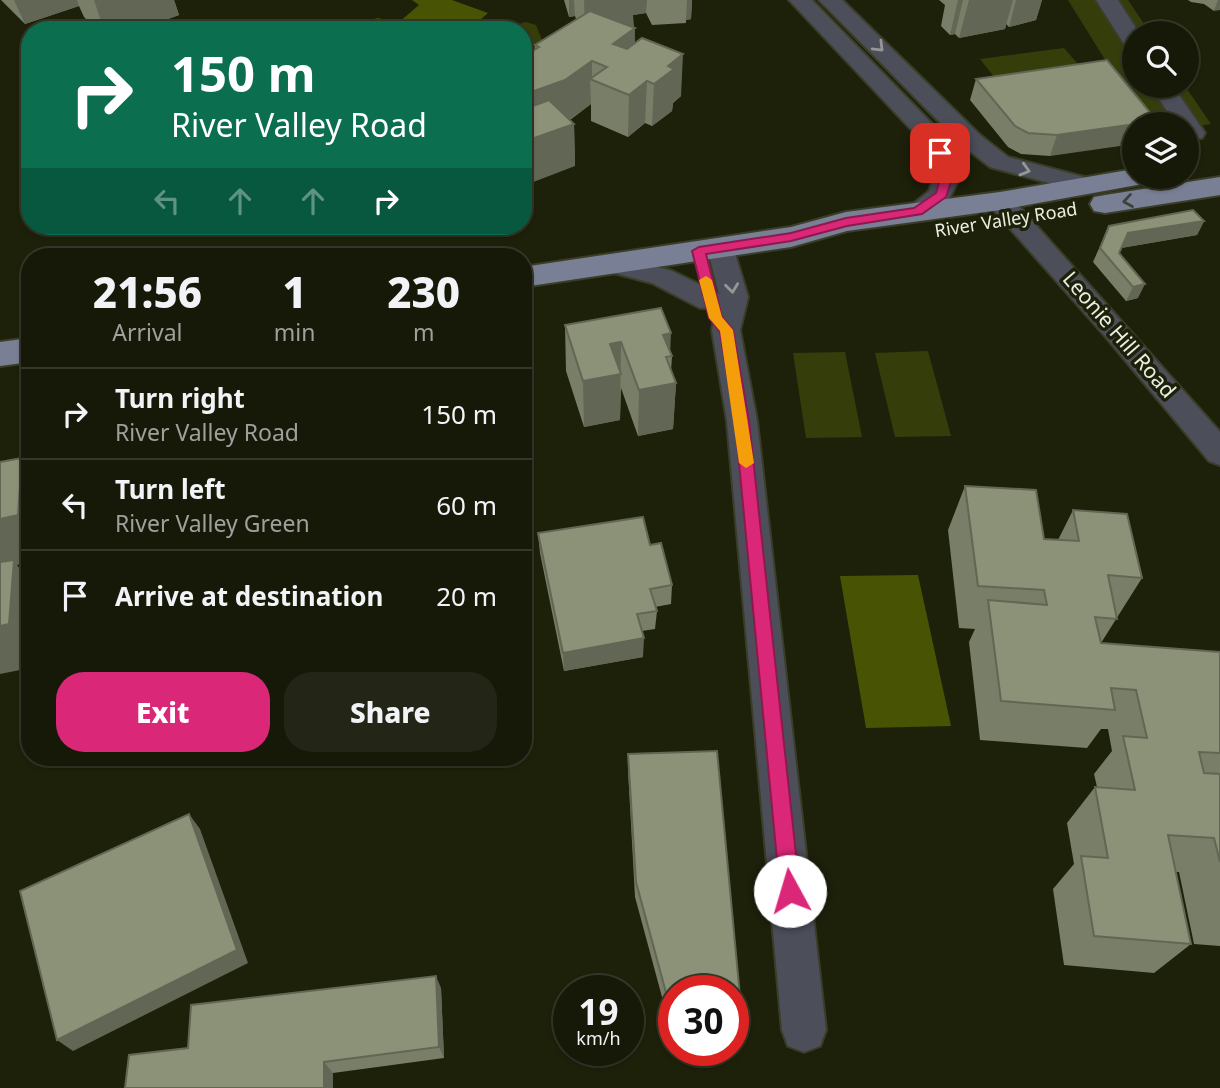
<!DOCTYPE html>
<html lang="en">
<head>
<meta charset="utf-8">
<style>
  :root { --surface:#161908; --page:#232616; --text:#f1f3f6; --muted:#9ea09c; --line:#353829; --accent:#db2777 }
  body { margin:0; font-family:"Noto Sans",sans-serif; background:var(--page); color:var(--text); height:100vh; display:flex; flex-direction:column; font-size:26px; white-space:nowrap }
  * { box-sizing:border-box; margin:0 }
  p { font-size:23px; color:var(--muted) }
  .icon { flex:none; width:38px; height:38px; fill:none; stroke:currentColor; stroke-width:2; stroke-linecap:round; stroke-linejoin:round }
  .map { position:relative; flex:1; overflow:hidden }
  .side { position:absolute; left:21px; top:248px; width:511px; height:518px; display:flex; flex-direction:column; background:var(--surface); border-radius:28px; box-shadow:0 2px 5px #0004,0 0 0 2px var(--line) }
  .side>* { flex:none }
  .hud { position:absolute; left:21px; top:21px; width:511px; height:214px; border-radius:28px; box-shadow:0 2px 5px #0004,0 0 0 2px var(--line); background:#0b6e4f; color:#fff; overflow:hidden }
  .tools { position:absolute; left:1122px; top:21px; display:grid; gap:14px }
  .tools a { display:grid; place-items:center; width:77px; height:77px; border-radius:50%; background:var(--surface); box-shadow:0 2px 5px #0004,0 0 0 2px var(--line); font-size:35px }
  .speed { position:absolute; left:553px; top:975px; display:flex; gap:14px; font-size:35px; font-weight:700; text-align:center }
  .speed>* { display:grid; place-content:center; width:91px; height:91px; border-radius:50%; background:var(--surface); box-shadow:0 2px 5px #0004,0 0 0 2px var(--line); line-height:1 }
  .speed small { font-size:18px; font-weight:400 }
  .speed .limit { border:10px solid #d22; background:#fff; color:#111 }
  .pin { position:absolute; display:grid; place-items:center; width:60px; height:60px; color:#fff; margin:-30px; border-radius:14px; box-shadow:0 4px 10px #0006 }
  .me { position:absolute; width:77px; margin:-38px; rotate:354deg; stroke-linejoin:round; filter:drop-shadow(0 0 5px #0008) }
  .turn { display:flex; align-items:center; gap:24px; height:147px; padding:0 35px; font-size:32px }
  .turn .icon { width:91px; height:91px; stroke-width:2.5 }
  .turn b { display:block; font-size:49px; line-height:60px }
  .lanes { display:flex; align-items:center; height:66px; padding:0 35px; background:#0003; justify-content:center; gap:35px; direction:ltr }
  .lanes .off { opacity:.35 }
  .eta { display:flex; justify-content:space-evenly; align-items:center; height:119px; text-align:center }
  .eta b { font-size:42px; font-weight:800; line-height:49px }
  .cta { display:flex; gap:14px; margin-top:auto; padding:14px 35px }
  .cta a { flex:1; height:80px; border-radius:28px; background:var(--accent); color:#fff; font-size:28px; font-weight:800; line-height:80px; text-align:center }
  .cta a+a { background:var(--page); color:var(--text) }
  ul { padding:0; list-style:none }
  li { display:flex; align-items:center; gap:21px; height:91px; padding:0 35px; border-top:2px solid var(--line) }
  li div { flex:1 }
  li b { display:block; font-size:26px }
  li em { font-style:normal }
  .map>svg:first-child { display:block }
</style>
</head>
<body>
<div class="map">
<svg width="1220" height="1088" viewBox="0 0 1220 1088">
  <rect width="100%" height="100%" fill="#1d210a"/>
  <g fill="#353e0b">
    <polygon points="1068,0 1128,0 1150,33 1134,33 1134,86 1185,86 1211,124 1187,128 1186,124 1145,124"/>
    <polygon points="526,22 536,25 542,40 538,47 523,58 523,30 499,30"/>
    <polygon points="1064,48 1083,70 998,82 980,59"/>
    <polygon points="928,351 951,436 895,437 875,353"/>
    <polygon points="845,352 862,437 806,438 793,353"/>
  </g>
  <g fill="#485403">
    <polygon points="412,0 452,0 488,13 480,20 468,19 456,30 361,27 366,21 378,18 398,23 419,5"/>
    <polygon points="918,575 951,726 866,728 840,576"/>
  </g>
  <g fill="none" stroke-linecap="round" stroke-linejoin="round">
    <defs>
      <g id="street">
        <path d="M789 0H812L941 133 962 169C954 193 940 225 909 217L905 211 929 191 936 169 922 141Z"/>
        <polygon points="819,0 842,0 980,135 1008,157 1095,180 1099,185 1095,190 1086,193 990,167 962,145"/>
        <polygon points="1096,0 1118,0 1139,33 1134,33 1134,49 1126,47"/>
        <polygon points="1151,86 1173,86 1205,133 1202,138 1186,139 1186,124 1175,124"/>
        <polygon points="1000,193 1009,195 1220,432 1220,465 1209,461 1105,336 991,207 987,201 991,195"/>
        <polygon points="720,238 729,241 733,247 748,297 740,330 757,421 826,1030 820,1046 804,1052 788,1046 782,1030 727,421 712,330 717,308 700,308 652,283 603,270 599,264 603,258 613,255 672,271 719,294 707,247 711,241"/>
      </g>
      <g id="primary">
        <polygon points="1134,169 1134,177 1152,177 1148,183 1000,210 847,231 791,247 523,287 523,267 791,227 846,212 1000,192"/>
        <polygon points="1220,177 1220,195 1105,213 1094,211 1090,204 1094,197 1105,195"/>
        <polygon points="30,338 30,362 0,366 0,342"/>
      </g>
    </defs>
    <use href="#street" stroke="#3a3e28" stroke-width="4"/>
    <use href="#primary" stroke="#3a3e28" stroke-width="4"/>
    <use href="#street" fill="#4c4f5a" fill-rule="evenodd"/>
    <use href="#primary" fill="#798095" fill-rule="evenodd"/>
  </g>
  <g fill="#787e67">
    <polygon points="1,0 174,0 179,15 138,30 97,30 84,17 79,6 25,24"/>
    <polygon points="564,0 692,0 691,19 686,20 686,23 652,25 646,13 633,15 635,44 681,96 673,103 672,111 652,126 645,123 628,137 591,121 591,104 570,120 574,124 575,166 526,56 535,50 535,45 576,19 575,16 569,17"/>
    <polygon points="939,0 1042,0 1036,20 1009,27 1006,24 1005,29 959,38 955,34 950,35 941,26 945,5"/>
    <polygon points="1188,0 1220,0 1214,11 1204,4 1191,2"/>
    <polygon points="976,79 1157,121 1156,124 1134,124 1050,156 1021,154 1008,147 970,100"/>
    <polygon points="1204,221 1197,235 1121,248 1119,253 1138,298 1126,301 1093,262 1109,226"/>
    <polygon points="565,325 670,352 672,356 671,371 676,383 673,429 638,436 621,388 620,420 584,427 566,371"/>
    <polygon points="965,486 1044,539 1058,540 1073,510 1142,578 1101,643 1220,652 1220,946 1194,944 1179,872 1176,872 1191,944 1154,973 1064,965 1053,889 1074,864 1067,823 1095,787 1097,787 1094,774 1112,751 1108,729 1101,729 1087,748 980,740 969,642 975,629 959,628 948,530"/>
    <polygon points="538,533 650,545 672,585 671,604 655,607 657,611 655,629 642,631 643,657 564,671 540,553"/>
    <polygon points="717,751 742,1018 738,1030 733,1030 733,990 674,990 674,1034 672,1034 635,897 628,770 628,754"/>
    <polygon points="441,988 444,1058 333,1073 333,1088 125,1088 188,1048"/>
  </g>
  <g fill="#626654">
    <polygon points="14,0 77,0 79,6 25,24"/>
    <polygon points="94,0 174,0 179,15 138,30 104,30"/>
    <polygon points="569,0 574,0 575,16 569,17"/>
    <polygon points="584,0 647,0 646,13 633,15 633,30 635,28 634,70 585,37"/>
    <polygon points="687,0 692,0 691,19 686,20"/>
    <polygon points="958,0 963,0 955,34 950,35"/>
    <polygon points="969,0 1013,0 1005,29 959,38"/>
    <polygon points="1016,0 1042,0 1036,20 1009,27"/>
    <polygon points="1218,0 1220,0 1220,10 1214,11"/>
    <polygon points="683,54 681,96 673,103 672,111 652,126 654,84 668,66"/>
    <polygon points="592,61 592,80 590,79 591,104 566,122 523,138 523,95"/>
    <polygon points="647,81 645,123 628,137 629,95"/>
    <polygon points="1157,121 1156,124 1134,124"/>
    <polygon points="574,124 575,166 523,186 523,142"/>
    <polygon points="1134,124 1134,144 1050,156 1057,135"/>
    <polygon points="1204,221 1197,235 1121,248 1128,233"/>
    <polygon points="1145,284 1138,298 1126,301 1133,287"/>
    <polygon points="671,333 670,356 663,335"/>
    <polygon points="621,342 620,420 584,427 583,381 610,344"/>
    <polygon points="676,383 673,429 638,436 639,390"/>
    <polygon points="22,458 30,470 30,562 17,565 30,582 30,668 0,674 0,519"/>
    <polygon points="644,638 643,657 564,671 563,653"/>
    <polygon points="189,814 200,829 248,963 73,1051 57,1040"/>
    <polygon points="436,976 441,988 444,1058 439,1047"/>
    <polygon points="324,1062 333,1073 333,1088 324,1088"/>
  </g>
  <g fill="#8c9278" stroke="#626654" stroke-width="2">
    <polygon points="590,11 635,28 613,44 627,49 642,38 683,54 668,66 674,69 654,84 647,81 629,95 590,79 607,67 592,61 565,80 523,95 523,57 539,47 535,45"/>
    <polygon points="1107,60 1157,121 1057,135 1028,133 1015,126 976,79"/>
    <polygon points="549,100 574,124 523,142 523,107 525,109"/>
    <polygon points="1193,210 1204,221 1128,233 1119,253 1145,284 1133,287 1100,248 1109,226"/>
    <polygon points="661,308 671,333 663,335 672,356 666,357 676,383 639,390 621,342 610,344 621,374 583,381 565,325"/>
    <polygon points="22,458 18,515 0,519 0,462"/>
    <polygon points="965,486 1036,490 1044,539 1079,541 1073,510 1127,514 1142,578 1108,575 1117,619 1095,617 1101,643 1220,652 1220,753 1199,752 1204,773 1220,774 1220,862 1214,838 1168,835 1191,944 1094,936 1081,856 1108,858 1095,787 1135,790 1123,736 1147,738 1136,690 1111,688 1115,710 1001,701 988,600 1047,605 1044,590 978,586"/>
    <polygon points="643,517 650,545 661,543 672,585 650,589 657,611 637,614 644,638 563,653 538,533"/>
    <polygon points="14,560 9,624 0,626 0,562"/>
    <polygon points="717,751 742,1018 733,1019 733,990 674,990 674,1022 636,882 628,754"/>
    <polygon points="189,814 237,950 57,1040 20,891"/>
    <polygon points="436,976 439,1047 324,1062 324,1088 125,1088 129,1055 188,1048 191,1005"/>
  </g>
  <defs><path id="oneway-chevron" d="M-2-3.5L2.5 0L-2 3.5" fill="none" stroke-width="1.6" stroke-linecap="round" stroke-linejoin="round" transform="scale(1.75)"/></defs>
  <g stroke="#949797">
    <use href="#oneway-chevron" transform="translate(879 47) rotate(45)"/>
    <use href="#oneway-chevron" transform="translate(1025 170) rotate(16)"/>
    <use href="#oneway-chevron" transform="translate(732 288) rotate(83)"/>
  </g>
  <use stroke="#3d423b" href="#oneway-chevron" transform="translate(1128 201) rotate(171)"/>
  <polygon fill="#db2777" stroke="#8e194d" stroke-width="2" points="940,150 945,151 955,169 946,197 922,214 847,226 791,241 706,254 722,317 733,330 749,421 800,891 797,898 790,901 783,898 780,891 735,421 720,332 709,318 692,251 699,247 791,233 846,218 914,208 936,193 943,169 935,153"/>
  <polygon fill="#f59e0b" points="706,276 712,280 722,317 733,330 754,463 746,468 739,463 720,331 709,318 699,280"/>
  <g text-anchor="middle" stroke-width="7" stroke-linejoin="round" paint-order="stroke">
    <g font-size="18" fill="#ebefe1" stroke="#1d210a">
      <text transform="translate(1006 220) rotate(-9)" y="6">River Valley Road</text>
    </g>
    <g font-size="21" fill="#ebefe1" stroke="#1d210a">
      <text transform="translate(1119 335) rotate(49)" y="7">Leonie Hill Road</text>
    </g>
  </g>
</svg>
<div class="tools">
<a><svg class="icon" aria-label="search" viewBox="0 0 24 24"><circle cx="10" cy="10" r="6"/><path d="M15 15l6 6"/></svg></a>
<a><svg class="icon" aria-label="layers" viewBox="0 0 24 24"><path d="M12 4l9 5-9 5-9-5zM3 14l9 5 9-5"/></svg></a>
</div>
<div class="speed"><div>19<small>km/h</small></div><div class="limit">30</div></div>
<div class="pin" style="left:940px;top:153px;background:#d93025"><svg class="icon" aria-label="arrive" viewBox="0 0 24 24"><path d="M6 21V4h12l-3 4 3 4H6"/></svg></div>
<svg class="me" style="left:790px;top:891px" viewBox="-20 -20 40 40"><circle r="19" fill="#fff"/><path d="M0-13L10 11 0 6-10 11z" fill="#db2777"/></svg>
<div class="hud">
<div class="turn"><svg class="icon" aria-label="right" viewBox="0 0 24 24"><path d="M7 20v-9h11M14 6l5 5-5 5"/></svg><div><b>150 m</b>River Valley Road</div></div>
<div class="lanes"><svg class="icon off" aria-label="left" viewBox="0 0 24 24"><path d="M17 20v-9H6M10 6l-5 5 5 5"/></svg><svg class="icon off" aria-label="ahead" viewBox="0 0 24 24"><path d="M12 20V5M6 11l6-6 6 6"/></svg><svg class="icon off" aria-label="ahead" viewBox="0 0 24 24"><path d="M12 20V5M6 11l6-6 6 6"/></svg><svg class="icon" aria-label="right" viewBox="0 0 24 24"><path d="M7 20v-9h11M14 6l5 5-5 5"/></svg></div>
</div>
<section class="side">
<div class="eta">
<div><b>21:56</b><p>Arrival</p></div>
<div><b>1</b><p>min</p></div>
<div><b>230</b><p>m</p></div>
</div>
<ul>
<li><svg class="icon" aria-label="right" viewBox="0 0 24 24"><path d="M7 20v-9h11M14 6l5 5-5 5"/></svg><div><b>Turn right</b><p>River Valley Road</p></div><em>150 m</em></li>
<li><svg class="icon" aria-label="left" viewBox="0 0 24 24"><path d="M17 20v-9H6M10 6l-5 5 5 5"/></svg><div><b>Turn left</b><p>River Valley Green</p></div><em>60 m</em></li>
<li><svg class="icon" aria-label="arrive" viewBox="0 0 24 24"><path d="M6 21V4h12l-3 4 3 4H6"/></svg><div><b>Arrive at destination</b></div><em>20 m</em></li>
</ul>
<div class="cta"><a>Exit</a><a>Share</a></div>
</section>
</div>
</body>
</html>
